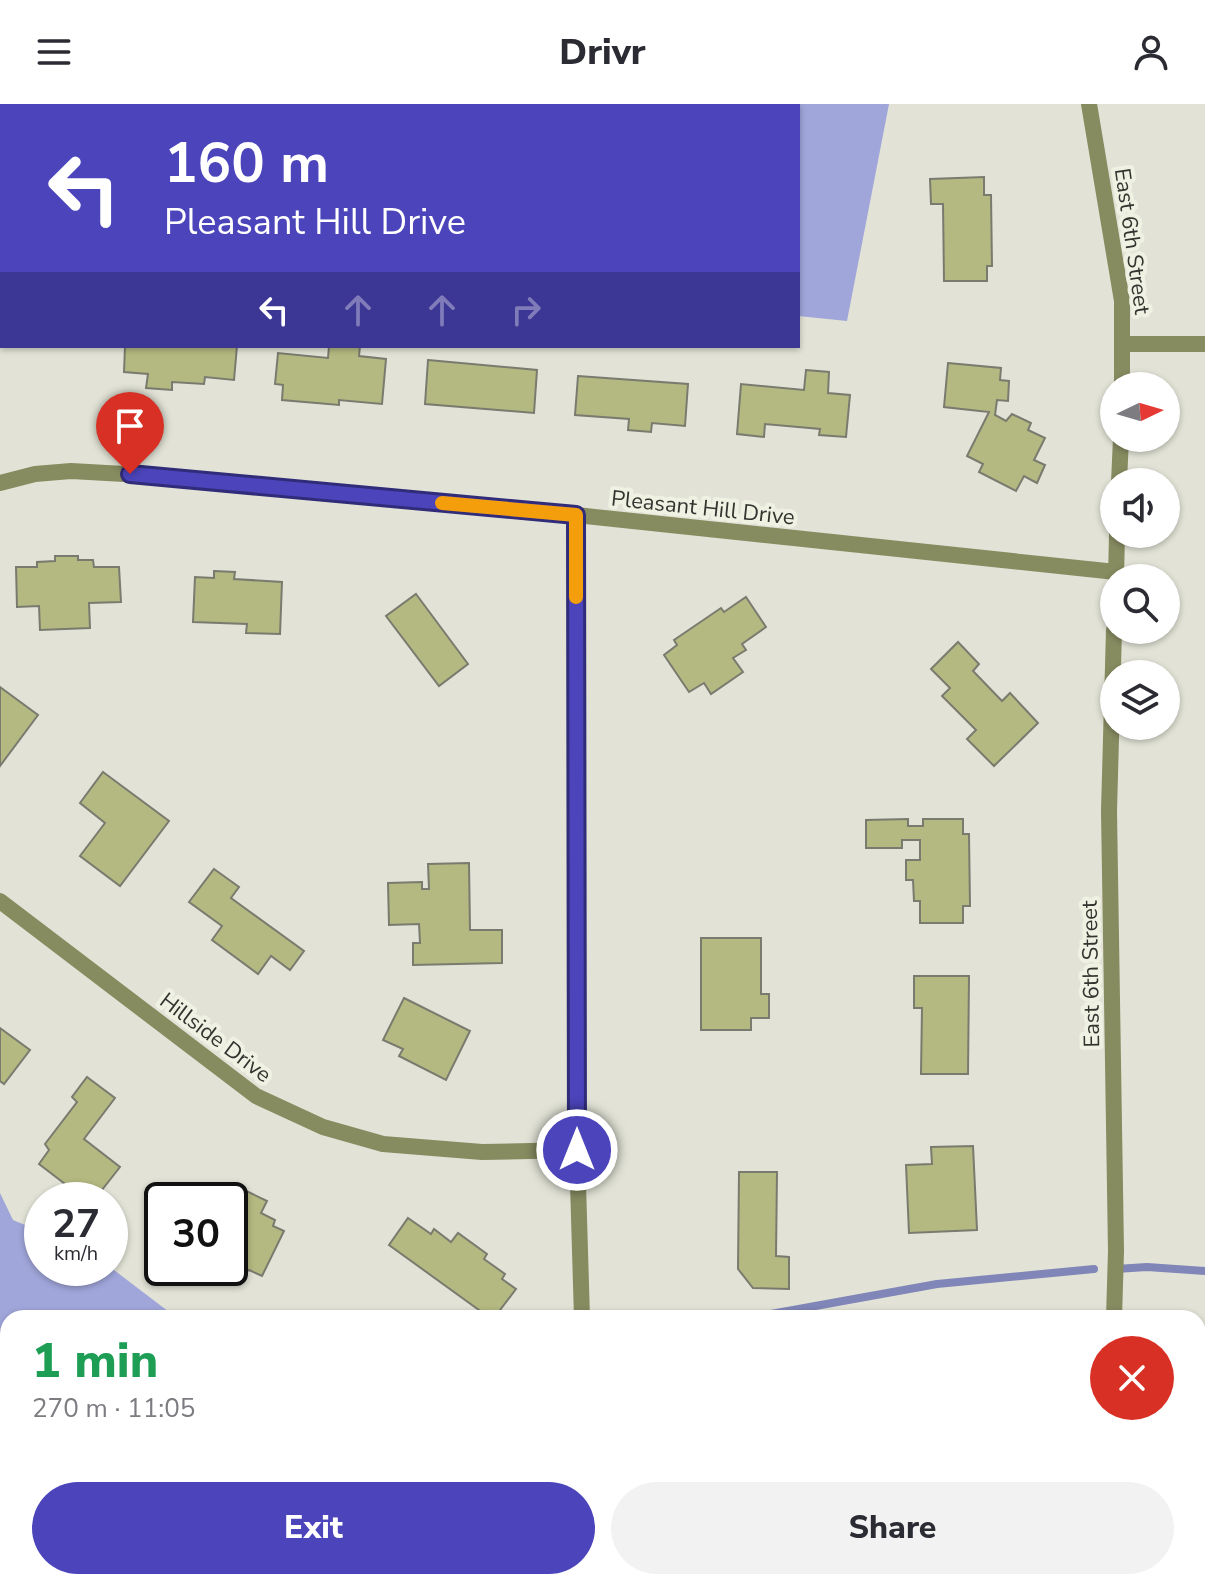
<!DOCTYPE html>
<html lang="en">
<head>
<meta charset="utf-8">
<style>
  :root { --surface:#fff; --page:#f2f2f3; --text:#2b2b33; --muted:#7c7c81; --accent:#4b44ba }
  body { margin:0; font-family:"Nunito Sans",sans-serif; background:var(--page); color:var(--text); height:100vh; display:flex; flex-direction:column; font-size:30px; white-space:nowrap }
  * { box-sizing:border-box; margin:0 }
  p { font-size:26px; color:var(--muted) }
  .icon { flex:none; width:44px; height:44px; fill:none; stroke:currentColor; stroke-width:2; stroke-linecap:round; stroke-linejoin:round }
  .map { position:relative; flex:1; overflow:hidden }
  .sheet { position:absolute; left:0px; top:1206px; width:1206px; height:280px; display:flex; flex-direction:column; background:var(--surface); border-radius:24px 24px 0 0; box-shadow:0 2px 6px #0004 }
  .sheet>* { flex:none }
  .top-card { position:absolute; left:0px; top:0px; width:800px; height:244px; box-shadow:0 2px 6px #0004; background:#4b44ba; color:#fff; overflow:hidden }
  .needle { width:52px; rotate:85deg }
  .buttons { position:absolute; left:1100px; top:268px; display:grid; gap:16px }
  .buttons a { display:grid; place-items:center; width:80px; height:80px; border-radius:50%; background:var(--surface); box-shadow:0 2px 6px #0004; font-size:40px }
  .speed { position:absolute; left:24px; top:1078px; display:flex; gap:16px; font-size:40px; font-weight:700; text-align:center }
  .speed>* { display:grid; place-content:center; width:104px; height:104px; border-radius:50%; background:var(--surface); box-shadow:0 2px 6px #0004; line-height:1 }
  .speed small { font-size:20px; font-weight:400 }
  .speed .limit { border:4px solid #111; border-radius:12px; background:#fff; color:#111 }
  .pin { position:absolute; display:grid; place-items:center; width:68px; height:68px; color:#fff; margin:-82px -34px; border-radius:50% 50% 50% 0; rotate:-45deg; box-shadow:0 0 8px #0007 }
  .pin .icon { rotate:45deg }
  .me { position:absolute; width:88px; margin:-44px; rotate:0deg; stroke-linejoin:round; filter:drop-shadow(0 0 6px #0008) }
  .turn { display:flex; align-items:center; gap:28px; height:168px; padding:0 32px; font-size:36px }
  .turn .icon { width:104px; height:104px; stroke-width:2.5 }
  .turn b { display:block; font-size:56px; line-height:68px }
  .lanes { display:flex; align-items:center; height:76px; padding:0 32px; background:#0003; justify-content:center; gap:40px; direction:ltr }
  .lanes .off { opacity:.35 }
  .round { display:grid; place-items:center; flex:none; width:84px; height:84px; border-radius:42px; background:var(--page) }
  .headline { display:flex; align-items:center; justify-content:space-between; height:136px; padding:0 32px }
  h1 { font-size:48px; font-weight:800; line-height:60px; color:#1e9e55 }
  .button { display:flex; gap:16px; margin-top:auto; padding:16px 32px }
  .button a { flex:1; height:92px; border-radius:48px; background:var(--accent); color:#fff; font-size:32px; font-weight:800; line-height:92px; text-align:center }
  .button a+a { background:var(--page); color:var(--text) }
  header { display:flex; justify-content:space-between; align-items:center; height:104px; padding:0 32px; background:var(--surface); font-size:36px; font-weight:800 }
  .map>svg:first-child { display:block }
</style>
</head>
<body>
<header><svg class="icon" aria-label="menu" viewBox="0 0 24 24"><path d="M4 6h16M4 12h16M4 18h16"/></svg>Drivr<svg class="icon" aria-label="person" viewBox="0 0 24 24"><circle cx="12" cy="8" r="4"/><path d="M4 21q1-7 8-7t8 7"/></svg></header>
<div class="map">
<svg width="1205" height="1486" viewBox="0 0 1205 1486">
  <rect width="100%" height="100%" fill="#e2e3d6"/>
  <g fill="#a0a6da">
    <polygon points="0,0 889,0 847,217 798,212 798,2 2,2 2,134"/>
    <polygon points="0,1089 13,1116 42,1128 42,1164 110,1163 177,1214 8,1214 8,1478 325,1478 326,1486 0,1486"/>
  </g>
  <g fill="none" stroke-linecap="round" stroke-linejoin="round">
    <g stroke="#8086b8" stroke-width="8">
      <polyline points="1116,1165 1147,1163 1205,1167"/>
      <polyline points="749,1214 937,1180 1094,1165"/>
      <polyline points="0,1256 8,1260"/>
      <polyline points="258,1478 263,1486"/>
    </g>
  </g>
  <g fill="#b4b981" stroke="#7a7b6f" stroke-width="2">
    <polygon points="984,73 984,91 991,91 992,162 987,162 987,177 944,177 943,100 931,100 930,75"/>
    <polygon points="125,242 237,242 234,276 205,273 204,280 172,278 172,286 146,284 148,270 124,268"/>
    <polygon points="329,242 360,242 359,252 386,255 382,300 339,296 339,301 282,296 283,281 275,280 278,249 328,254"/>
    <polygon points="428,256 537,266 534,309 425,300"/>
    <polygon points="948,259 1001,264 1000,276 1009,277 1008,297 997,296 995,311 1006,317 1012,310 1031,319 1028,326 1045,334 1034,356 1045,361 1037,379 1024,372 1016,387 979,368 983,360 967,352 989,308 944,303"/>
    <polygon points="806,266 829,268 828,289 850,291 846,333 819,331 820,325 765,320 764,333 737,330 741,280 804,286"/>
    <polygon points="578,272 688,280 685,322 652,319 651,328 628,326 629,315 575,311"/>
    <polygon points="55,452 78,452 78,456 93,456 94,463 119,463 121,498 89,499 90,524 40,526 39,502 17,503 16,463 37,463 37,458 55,457"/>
    <polygon points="214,467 235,468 234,475 282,478 280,530 246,529 247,520 193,518 195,473 214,474"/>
    <polygon points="416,490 468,560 439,582 386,512"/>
    <polygon points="746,493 766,523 742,540 746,546 733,554 743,568 711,590 704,579 689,588 664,551 677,541 674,536 721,504 724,508"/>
    <polygon points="958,538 979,560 973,567 1002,597 1010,589 1038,619 994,662 967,635 976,626 942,592 950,584 931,565"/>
    <polygon points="0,583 38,611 0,662"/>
    <polygon points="103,668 169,717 120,782 80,752 105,719 80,699"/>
    <polygon points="908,715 908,722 923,722 923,715 963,715 963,730 969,730 970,802 963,802 963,819 920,819 920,797 914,797 913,776 906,776 906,756 920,756 920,736 902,736 902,744 866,744 866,716"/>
    <polygon points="469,759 470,826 502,826 502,859 413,861 413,839 420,839 419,820 389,821 388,779 422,778 422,785 429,785 428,760"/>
    <polygon points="214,765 239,783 231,794 304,847 290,866 271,852 258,870 212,836 222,822 189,798"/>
    <polygon points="701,834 761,834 761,890 769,890 769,914 751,914 751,926 701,926"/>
    <polygon points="914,872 969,872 968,970 921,970 922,904 914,904"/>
    <polygon points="404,894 470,927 446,976 399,952 403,945 383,936"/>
    <polygon points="0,924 30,946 4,980 0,977"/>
    <polygon points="87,973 115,994 84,1035 120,1063 94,1096 86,1096 39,1060 49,1046 45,1040 77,998 72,993"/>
    <polygon points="973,1042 977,1126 909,1129 906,1061 932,1060 931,1043"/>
    <polygon points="739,1068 777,1068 776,1152 789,1153 789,1185 753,1184 738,1165"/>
    <polygon points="240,1084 267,1097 261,1109 275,1116 273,1122 284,1127 262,1172 249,1166 244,1170 230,1163 230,1106"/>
    <polygon points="408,1114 431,1130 434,1125 451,1138 458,1129 487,1150 484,1155 505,1170 502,1175 516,1185 494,1214 490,1214 389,1141"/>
  </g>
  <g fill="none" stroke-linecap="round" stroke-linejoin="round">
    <g stroke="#878b60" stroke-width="16">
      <polyline points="1089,0 1122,197 1122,282"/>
      <polyline points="1124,240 1205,240"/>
      <polyline points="1119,378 1121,334"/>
      <polyline points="0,379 35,370 71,367 160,372 576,411 1116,468"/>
      <polyline points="576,411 577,1046 582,1214"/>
      <polyline points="1116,474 1117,430"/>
      <polyline points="1114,526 1109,707 1116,1147 1114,1214"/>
      <polyline points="0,797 256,992 323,1023 383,1040 482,1048 577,1046"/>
      <polyline points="584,1486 586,1478"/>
      <polyline points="1106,1486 1106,1478"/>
    </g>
  </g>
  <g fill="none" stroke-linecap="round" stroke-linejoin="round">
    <defs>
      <polyline id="route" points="130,370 576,411 577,1046"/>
    </defs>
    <use href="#route" stroke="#312c79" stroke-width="20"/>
    <use href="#route" stroke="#4b44ba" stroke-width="14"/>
    <polyline stroke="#f59e0b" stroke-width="14" points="442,399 576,411 576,493"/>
  </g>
  <g text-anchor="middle" stroke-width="8" stroke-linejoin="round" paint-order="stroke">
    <g font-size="22" fill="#33342f" stroke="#eff1e3">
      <text transform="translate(1133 137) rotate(82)" y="8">East 6th Street</text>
      <text transform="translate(703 403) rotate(6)" y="8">Pleasant Hill Drive</text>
      <text transform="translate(1090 870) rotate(-91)" y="8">East 6th Street</text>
      <text transform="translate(216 933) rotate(37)" y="8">Hillside Drive</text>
    </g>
  </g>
</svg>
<div class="buttons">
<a><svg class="needle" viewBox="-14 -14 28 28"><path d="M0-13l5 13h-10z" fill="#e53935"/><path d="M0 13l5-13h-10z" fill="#7c7c81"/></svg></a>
<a><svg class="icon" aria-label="sound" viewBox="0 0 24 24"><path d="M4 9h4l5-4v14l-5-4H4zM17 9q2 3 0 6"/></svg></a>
<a><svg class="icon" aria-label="search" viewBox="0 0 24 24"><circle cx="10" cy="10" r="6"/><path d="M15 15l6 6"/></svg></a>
<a><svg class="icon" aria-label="layers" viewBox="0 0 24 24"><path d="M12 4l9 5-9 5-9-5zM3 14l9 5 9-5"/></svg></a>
</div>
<div class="speed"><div>27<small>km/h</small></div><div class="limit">30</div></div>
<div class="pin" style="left:130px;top:370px;background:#d93025"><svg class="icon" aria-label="arrive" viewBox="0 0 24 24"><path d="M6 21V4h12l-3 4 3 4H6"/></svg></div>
<svg class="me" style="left:577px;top:1046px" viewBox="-20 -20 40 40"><circle r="17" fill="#4b44ba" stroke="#fff" stroke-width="3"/><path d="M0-11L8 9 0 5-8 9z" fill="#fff"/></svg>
<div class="top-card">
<div class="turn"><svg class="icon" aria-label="left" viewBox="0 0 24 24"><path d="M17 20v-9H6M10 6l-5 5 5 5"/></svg><div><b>160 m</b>Pleasant Hill Drive</div></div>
<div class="lanes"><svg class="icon" aria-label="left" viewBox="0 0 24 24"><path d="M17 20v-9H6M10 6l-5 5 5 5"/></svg><svg class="icon off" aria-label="ahead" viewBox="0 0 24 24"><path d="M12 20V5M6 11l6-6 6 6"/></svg><svg class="icon off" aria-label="ahead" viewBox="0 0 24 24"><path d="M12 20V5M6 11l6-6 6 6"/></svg><svg class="icon off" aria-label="right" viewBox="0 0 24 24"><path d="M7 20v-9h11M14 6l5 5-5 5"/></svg></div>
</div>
<section class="sheet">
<div class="headline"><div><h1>1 min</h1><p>270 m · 11:05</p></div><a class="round" style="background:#d93025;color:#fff"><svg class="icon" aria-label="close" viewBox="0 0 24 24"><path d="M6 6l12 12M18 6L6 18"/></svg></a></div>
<div class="button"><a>Exit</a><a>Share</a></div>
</section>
</div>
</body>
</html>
